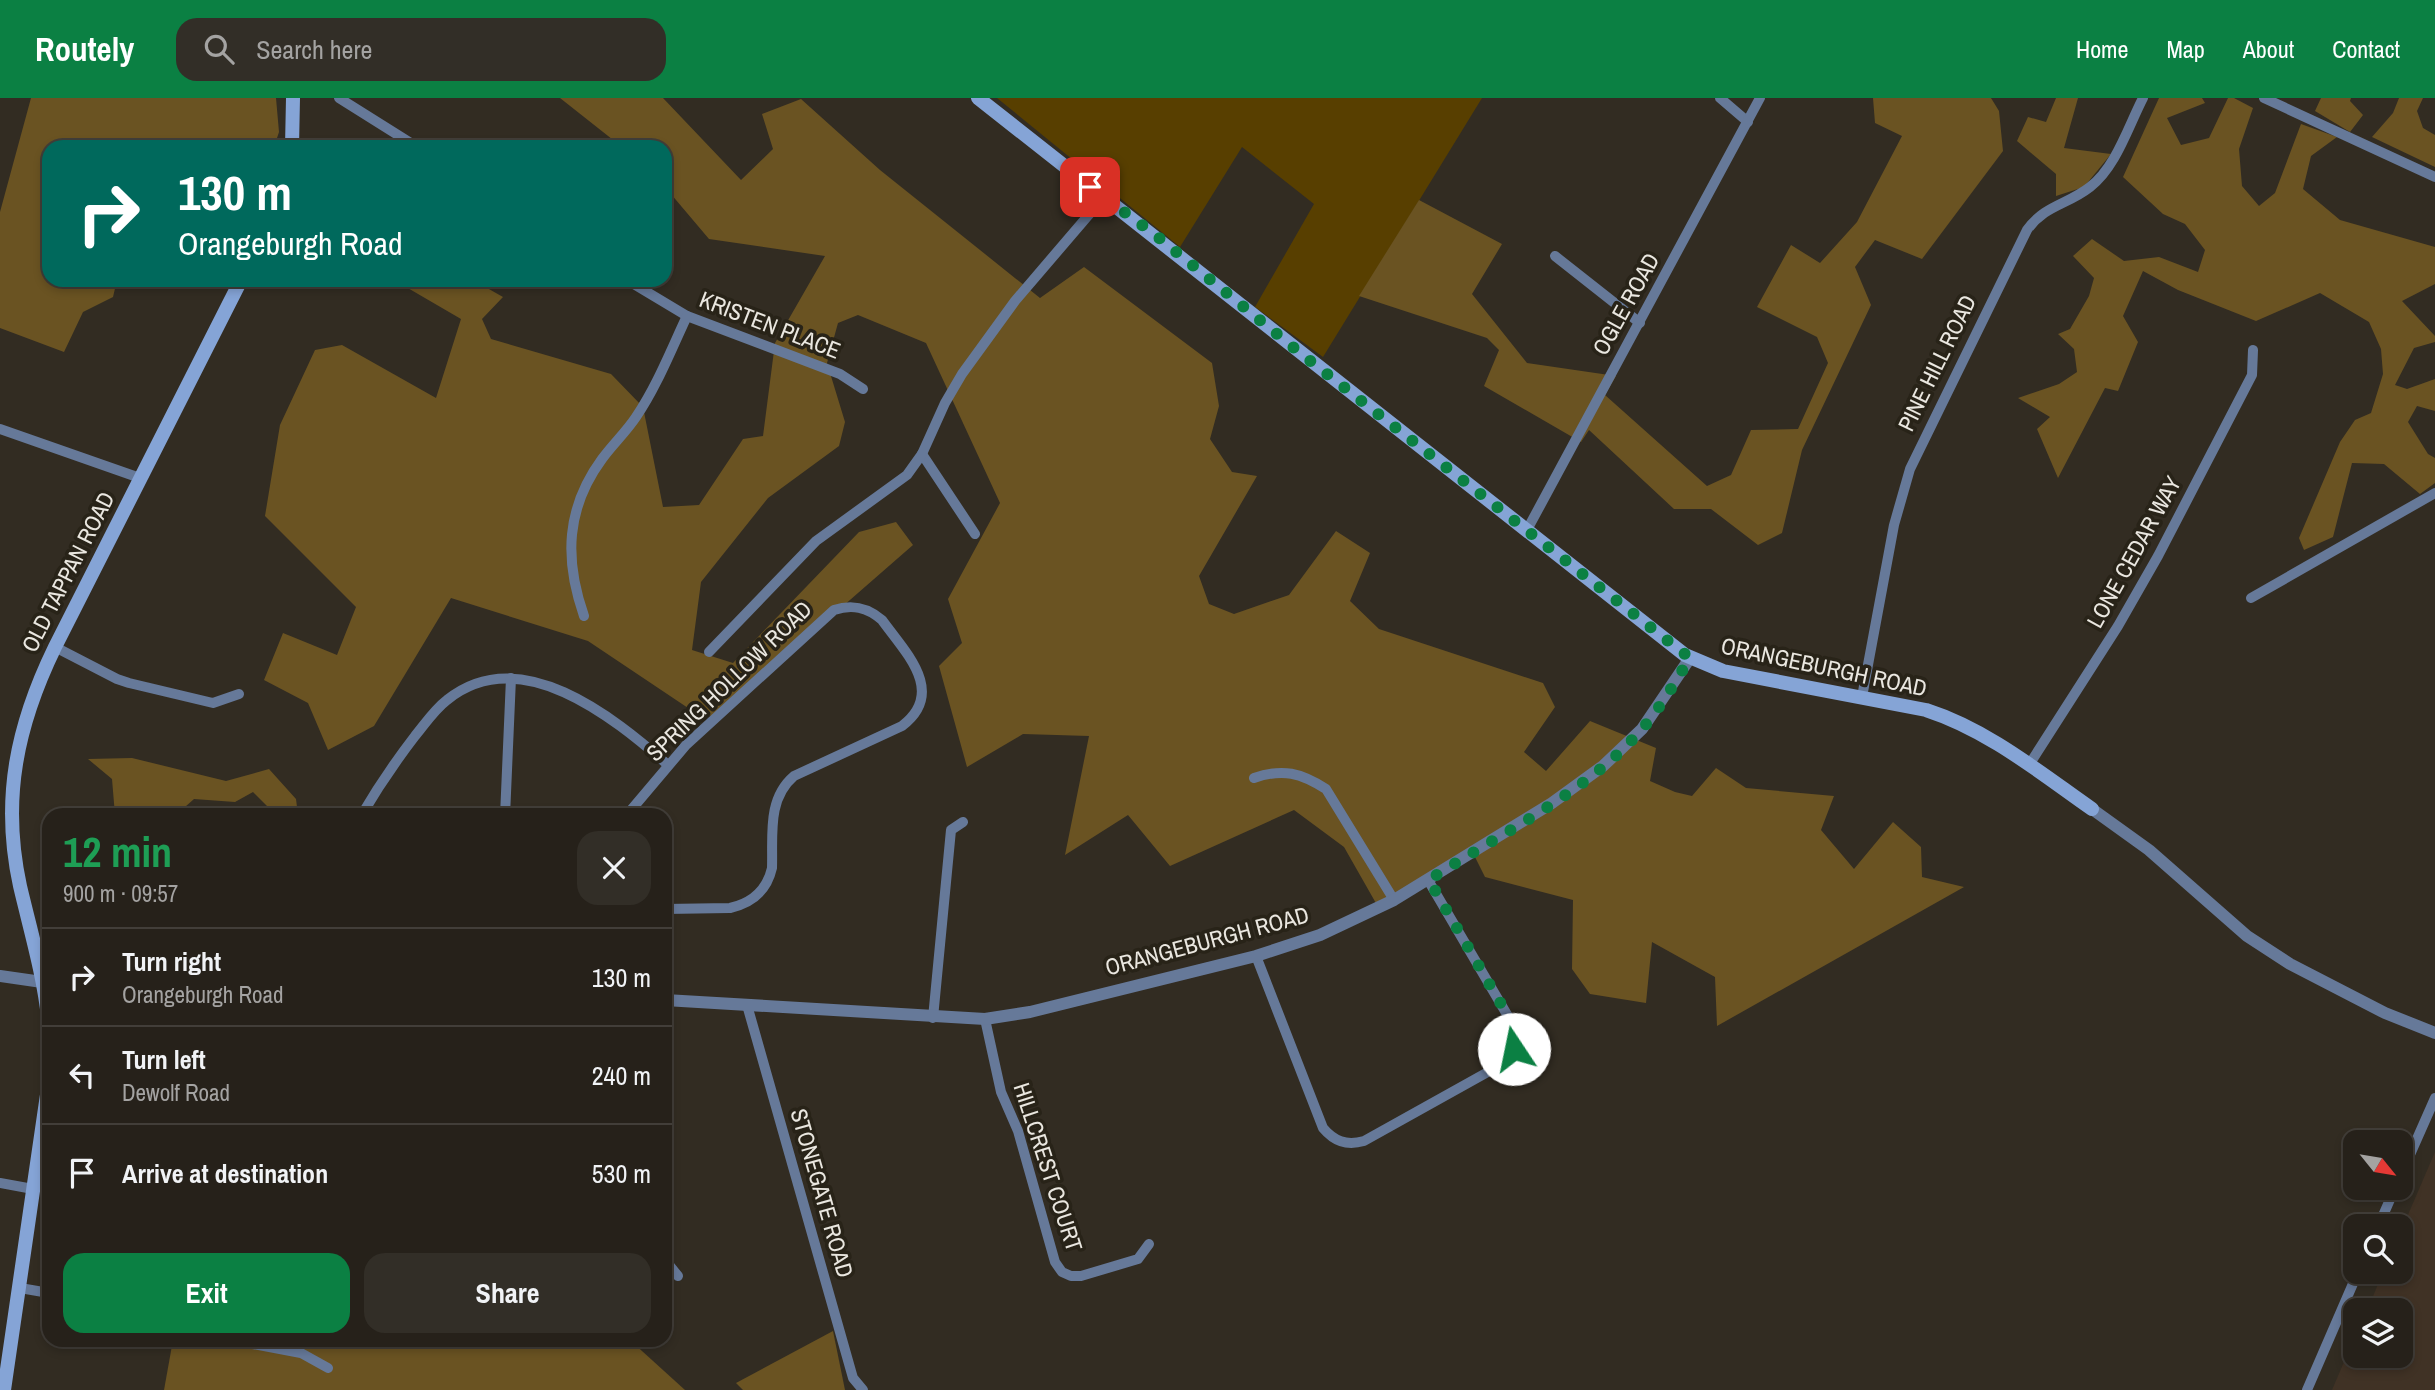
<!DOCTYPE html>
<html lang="en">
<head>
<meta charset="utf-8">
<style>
  :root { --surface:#26211a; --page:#322e27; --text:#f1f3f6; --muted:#a4a3a2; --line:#423e39; --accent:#0b8043 }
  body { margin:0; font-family:"Archivo Narrow",sans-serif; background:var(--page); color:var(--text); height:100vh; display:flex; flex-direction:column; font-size:26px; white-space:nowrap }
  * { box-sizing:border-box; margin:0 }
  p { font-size:23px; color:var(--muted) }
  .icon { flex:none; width:38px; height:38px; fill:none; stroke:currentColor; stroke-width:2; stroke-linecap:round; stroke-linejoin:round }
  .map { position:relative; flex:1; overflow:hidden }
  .details { position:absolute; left:42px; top:710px; width:630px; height:539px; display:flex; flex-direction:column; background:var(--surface); border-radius:21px; box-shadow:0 4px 10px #0003,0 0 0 2px var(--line) }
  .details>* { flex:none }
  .banner { position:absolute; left:42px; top:42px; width:630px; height:147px; border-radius:21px; box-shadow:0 4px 10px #0003,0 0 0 2px var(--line); background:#00695c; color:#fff; overflow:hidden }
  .needle { width:46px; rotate:120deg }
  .controls { position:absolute; left:2343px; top:1032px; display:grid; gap:14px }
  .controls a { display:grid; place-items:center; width:70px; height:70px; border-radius:14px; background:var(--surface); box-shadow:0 4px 10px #0003,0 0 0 2px var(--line); font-size:35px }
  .pin { position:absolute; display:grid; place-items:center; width:60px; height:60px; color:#fff; margin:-30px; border-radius:14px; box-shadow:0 4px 10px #0006 }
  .me { position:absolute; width:77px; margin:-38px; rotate:349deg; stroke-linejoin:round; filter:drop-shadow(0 0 5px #0008) }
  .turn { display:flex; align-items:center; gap:24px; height:147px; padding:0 21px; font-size:32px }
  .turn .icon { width:91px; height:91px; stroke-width:2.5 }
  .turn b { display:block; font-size:49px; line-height:60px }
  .round { display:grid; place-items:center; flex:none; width:74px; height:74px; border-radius:21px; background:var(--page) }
  .headline { display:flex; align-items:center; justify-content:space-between; height:119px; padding:0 21px }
  h1 { font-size:42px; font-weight:800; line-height:52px; color:#1e9e55 }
  .primary-button { display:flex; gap:14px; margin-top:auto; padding:14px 21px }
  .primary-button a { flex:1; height:80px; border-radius:21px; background:var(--accent); color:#fff; font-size:28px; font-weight:800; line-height:80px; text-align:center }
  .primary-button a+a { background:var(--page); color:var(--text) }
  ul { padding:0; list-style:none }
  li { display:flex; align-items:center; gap:21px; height:98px; padding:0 21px; border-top:2px solid var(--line) }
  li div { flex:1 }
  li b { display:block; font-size:26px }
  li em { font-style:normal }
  header { display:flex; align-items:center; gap:42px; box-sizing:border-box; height:98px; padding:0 35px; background:var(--accent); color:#fff }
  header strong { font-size:33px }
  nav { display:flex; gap:38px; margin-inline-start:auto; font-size:24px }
  .search { width:490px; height:63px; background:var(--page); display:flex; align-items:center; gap:18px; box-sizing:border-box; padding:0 24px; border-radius:21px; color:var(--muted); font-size:26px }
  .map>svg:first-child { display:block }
</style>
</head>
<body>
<header>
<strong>Routely</strong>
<div class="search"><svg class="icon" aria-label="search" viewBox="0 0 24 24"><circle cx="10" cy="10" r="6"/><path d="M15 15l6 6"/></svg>Search here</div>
<nav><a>Home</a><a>Map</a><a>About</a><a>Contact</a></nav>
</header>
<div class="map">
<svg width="2435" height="1292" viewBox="0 0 2435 1292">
  <rect width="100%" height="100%" fill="#322c22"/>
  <polygon fill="#403225" points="2435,1054 2435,1292 2332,1292 2355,1238 2356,1258 2401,1258 2401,1213 2367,1213 2383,1174 2401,1174 2401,1133"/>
  <polygon fill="#583f00" points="997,0 1482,0 1323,259 1255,209 1314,106 1242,49 1180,149"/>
  <g fill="#6a5322">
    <polygon points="31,0 276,0 279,34 274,49 49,49 49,182 117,182 113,199 83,214 64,254 0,230 0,114"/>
    <polygon points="560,0 663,0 741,82 773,51 762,16 801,1 880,72 1040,200 1084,169 1212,265 1219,308 1210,341 1232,374 1257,378 1199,478 1209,506 1234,516 1289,497 1336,433 1370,455 1350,503 1379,531 1543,585 1555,609 1524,654 1546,673 1590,623 1656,650 1650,683 1675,694 1692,698 1716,670 1746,690 1834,698 1821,732 1854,771 1893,724 1921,749 1922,779 1964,789 1717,928 1715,879 1652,844 1646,905 1590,896 1572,871 1573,802 1485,779 1473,755 1377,807 1344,749 1294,712 1170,768 1128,717 1065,757 1089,638 1023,636 967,669 939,568 962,545 948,501 1000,405 926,245 858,217 838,225 827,265 845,324 839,348 768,400 701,484 692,552 733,565 859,434 896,424 913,447 716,619 694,614 588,543 451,500 374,628 328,652 308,605 264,582 283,535 337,557 356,509 265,418 280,327 315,252 342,247 436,300 461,221 394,182 473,182 503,199 482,221 491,241 611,276 643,309 663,409 699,407 743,341 763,338 775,245 825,158 709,141 665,89 665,49 622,49"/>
    <polygon points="1873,0 1991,0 1999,13 2003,53 1922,161 1875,142 1855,169 1871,207 1802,352 1782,435 1758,447 1711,411 1674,411 1589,332 1581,344 1484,288 1499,252 1487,240 1359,198 1419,102 1502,146 1472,196 1527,265 1616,278 1605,297 1707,388 1731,377 1751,332 1798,331 1828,265 1817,239 1757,209 1791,147 1820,165 1857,124 1902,38 1875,25"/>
    <polygon points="2056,0 2078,0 2064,50 2111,56 2084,89 2056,98 2056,76 2017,43 2028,19 2046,24"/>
    <polygon points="2159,0 2202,0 2205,5 2167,20 2181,47 2209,40 2228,0 2234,0 2253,10 2239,51 2242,88 2259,108 2275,95 2301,26 2337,39 2311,58 2303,91 2340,122 2435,149 2435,186 2402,203 2435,238 2435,244 2414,250 2395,287 2407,291 2435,281 2435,313 2417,308 2408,324 2428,356 2435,360 2435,385 2420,396 2384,366 2352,365 2333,439 2304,452 2299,440 2340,344 2355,322 2371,315 2383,276 2381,251 2369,224 2320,195 2256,223 2178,192 2143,173 2123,218 2138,244 2118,293 2105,290 2058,380 2037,331 2050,319 2018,300 2059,286 2077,274 2074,251 2058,236 2070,231 2089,198 2094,180 2073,158 2092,141 2124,163 2159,159 2198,174 2205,152 2185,126 2163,116 2123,79"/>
    <polygon points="2321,0 2351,0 2350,3 2363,17 2350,34 2315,13"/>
    <polygon points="2399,0 2423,0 2417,13 2423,30 2435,37 2435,69 2372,39 2393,15"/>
    <polygon points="132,660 226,683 269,671 296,701 298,717 265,717 270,711 253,694 235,704 194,701 176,717 115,717 112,681 88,661"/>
    <polygon points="833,1233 845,1292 743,1292 736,1285"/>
    <polygon points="173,1242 631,1243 685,1292 164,1292"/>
  </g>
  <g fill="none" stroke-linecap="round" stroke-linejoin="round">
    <g stroke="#667999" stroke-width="10">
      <polyline points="339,0 417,49"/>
      <polyline points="1720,0 1748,24"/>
      <polyline points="2264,0 2435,79"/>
      <polyline points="1555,158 1640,225"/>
      <polyline points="627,182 687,218 840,276 863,291"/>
      <polyline points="0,331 140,380"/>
      <polyline points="922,356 975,436"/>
      <polyline points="1527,432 1760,0"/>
      <polyline points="2251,500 2435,395"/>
      <path d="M584 518C564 461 566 410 602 361 613 346 626 334 636 319 657 288 671 252 687 218"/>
      <polyline points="55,549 117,581 129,585 213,605 239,596"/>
      <polyline points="709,554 816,443 907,377 922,356 945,305 962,276 1015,203 1104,99"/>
      <path d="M1862 599 1894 427 1910 371 2027 132C2045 107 2067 107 2090 89 2116 69 2128 29 2143 0"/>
      <polyline points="2029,667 2118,528 2158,458 2252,277 2253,252"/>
      <path d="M1254 680C1283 670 1301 675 1326 691L1394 802"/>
      <path d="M361 718C378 689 395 664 415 638 425 626 434 612 447 602 520 543 613 619 668 667"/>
      <polyline points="505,718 511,580"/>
      <path d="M626 718 686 647 834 512C852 506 867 509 882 522 905 554 947 594 902 628L794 678C767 701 773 737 772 770 767 792 752 805 730 810L665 811"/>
      <path d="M1256 858 1323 1030C1334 1043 1346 1048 1364 1043L1504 965C1516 953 1519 941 1512 925L1428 782"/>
      <polyline points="747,907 853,1280 863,1292"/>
      <polyline points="933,920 951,732 963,724"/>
      <polyline points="985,921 1001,994 1018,1033 1055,1164 1062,1174 1071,1178 1081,1178 1138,1161 1149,1146"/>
      <polyline points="2401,1077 2435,1000"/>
      <polyline points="0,1085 33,1091"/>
      <polyline points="2378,1129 2395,1090"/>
      <polyline points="665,1162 678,1178"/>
      <polyline points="20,1190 49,1195"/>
      <polyline points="231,1242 301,1255 328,1270"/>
      <polyline points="2307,1292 2358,1174"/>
    </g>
    <g stroke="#667999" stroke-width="12">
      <polyline points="2092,711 2149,752 2247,838 2290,866 2385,915 2435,935"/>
      <polyline points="0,878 49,885"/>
      <polyline points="665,902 985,921 1030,914 1256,858 1320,837 1394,802 1552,705 1603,668 1642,631 1690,560"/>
    </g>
    <g stroke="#85a4d6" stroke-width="14">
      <path d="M978 0 1685 557 1723 573 1926 612C1988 632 2039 674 2092 711"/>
      <polyline points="292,49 293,0"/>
      <path d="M49 929C45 881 31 835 20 788 1 701 17 627 55 549L241 182"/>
      <polyline points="4,1292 49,983"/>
    </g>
  </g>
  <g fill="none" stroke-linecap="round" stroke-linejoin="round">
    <path stroke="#0b8043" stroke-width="12" stroke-dasharray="0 21.6" d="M1090 89 1153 135 1304 258 1690 560C1675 584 1661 609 1642 631 1587 695 1499 736 1429 782L1512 925 1516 943 1514 951"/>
  </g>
  <g text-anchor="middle" stroke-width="7" stroke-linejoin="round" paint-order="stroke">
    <g font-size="23" fill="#eae7e0" stroke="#282318">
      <text transform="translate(1626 206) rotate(-61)" y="8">OGLE ROAD</text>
      <text transform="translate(770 227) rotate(21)" y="8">KRISTEN PLACE</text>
      <text transform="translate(1937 265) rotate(-64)" y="8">PINE HILL ROAD</text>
      <text transform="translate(2134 454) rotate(-61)" y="8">LONE CEDAR WAY</text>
      <text transform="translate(68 474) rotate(-63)" y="8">OLD TAPPAN ROAD</text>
      <text transform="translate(1824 569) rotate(12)" y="8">ORANGEBURGH ROAD</text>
      <text transform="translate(729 583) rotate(-44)" y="8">SPRING HOLLOW ROAD</text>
      <text transform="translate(1207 843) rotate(-15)" y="8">ORANGEBURGH ROAD</text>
      <text transform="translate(1048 1069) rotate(72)" y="8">HILLCREST COURT</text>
      <text transform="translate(822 1095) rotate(74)" y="8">STONEGATE ROAD</text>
    </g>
  </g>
</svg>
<div class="controls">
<a><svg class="needle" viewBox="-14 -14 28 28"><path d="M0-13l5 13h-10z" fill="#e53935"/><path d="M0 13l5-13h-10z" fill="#a4a3a2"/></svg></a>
<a><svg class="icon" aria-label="search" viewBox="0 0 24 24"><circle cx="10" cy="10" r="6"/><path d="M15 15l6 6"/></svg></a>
<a><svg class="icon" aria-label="layers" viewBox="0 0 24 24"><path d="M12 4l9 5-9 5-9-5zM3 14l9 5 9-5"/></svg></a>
</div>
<div class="pin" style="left:1090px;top:89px;background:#d93025"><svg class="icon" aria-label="arrive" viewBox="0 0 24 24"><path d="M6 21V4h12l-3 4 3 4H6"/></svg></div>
<svg class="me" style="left:1514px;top:951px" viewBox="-20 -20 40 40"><circle r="19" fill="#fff"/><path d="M0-13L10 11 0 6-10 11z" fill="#0b8043"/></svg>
<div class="banner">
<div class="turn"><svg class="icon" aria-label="right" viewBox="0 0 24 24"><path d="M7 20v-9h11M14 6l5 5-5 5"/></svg><div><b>130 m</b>Orangeburgh Road</div></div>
</div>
<section class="details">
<div class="headline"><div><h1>12 min</h1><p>900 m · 09:57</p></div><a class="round"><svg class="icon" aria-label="close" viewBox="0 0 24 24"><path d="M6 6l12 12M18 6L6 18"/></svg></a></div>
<ul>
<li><svg class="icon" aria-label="right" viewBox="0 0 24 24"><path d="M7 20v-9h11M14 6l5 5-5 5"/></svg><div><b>Turn right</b><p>Orangeburgh Road</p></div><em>130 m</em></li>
<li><svg class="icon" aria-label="left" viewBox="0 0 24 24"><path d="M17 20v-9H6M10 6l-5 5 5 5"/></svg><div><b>Turn left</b><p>Dewolf Road</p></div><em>240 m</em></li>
<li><svg class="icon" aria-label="arrive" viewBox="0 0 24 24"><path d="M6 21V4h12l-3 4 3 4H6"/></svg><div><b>Arrive at destination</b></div><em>530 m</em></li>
</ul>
<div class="primary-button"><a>Exit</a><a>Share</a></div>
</section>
</div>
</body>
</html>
